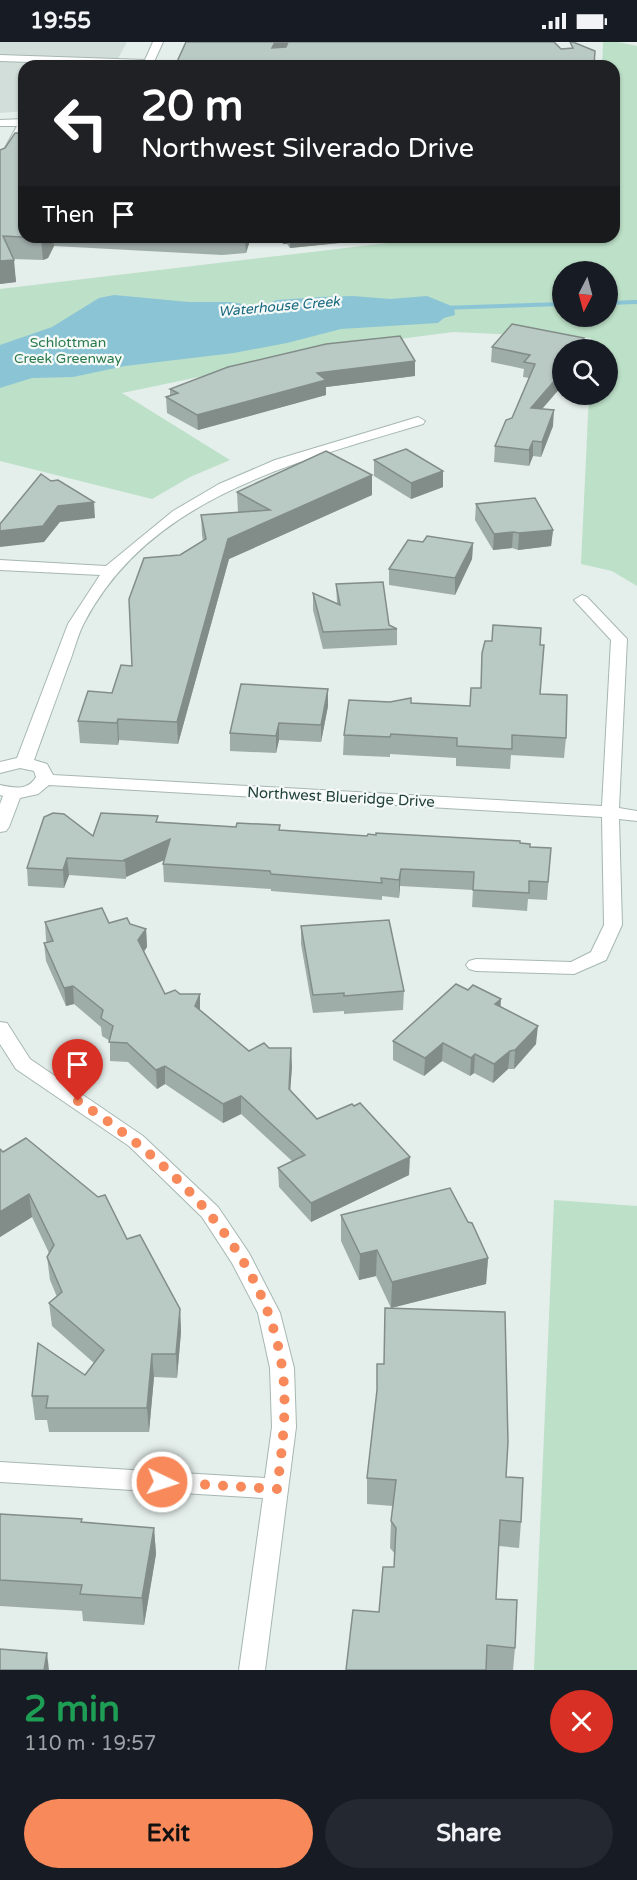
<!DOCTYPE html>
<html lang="en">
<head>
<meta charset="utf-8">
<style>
  :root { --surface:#171b24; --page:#242831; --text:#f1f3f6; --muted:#9ea1a6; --accent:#f7895a }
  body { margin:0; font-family:"Varela Round",sans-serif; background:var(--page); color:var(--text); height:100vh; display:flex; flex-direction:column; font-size:22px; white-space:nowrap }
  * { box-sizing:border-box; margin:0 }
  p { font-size:20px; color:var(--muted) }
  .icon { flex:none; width:33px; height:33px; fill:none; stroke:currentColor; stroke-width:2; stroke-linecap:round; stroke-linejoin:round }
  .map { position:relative; height:1628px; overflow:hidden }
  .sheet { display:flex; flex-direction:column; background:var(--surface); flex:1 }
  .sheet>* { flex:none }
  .banner { position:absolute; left:18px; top:18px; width:602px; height:183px; border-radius:18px; box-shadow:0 2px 4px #0004; background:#202124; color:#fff; overflow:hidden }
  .needle { width:39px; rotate:186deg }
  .buttons { position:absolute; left:552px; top:219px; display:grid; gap:12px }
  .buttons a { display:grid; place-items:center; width:66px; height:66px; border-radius:50%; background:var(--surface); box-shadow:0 2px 4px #0004; font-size:30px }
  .pin { position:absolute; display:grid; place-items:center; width:51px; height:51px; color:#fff; margin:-62px -26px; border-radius:50% 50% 50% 0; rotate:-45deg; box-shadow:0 0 6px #0007 }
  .pin .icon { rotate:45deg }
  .me { position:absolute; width:66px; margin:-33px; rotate:94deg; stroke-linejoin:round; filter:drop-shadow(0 0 4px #0008) }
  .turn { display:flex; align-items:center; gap:21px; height:126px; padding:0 24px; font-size:27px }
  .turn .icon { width:78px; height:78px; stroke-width:2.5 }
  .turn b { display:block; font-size:42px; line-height:51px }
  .then { display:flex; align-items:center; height:57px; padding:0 24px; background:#0003; gap:12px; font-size:22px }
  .round { display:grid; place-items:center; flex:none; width:63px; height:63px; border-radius:32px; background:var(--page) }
  .overview { display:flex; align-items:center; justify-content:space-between; height:102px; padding:0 24px }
  h1 { font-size:36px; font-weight:700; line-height:45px; color:#1e9e55 }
  .action { display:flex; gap:12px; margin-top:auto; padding:12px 24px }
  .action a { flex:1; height:69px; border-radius:36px; background:var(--accent); color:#111; font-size:24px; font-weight:700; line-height:69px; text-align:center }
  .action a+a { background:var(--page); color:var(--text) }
  .status { display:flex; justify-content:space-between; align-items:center; height:42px; padding:0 30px; background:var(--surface); direction:ltr }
  .status svg { height:16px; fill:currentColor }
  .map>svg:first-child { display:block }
</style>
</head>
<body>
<div class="status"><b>19:55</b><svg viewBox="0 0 49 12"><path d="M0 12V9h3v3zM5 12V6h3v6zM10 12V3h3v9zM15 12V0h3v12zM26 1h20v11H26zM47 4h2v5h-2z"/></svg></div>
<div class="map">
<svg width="637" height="1628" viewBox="0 0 637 1628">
  <rect width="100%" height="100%" fill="#e4eeea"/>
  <polygon fill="#d2ded9" points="0,0 127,0 114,24 24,24 24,69 0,71"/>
  <g fill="#bde0c8" fill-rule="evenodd">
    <path d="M603 0H618L637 4V544L612 529 581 522 589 353 608 352V308L591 307V296L453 290 346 304 122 351 230 418 190 435 152 457 0 419V247L438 195 594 200 595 195H614V24H602ZM562 230H608V274H562Z"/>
    <polygon points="554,1158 637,1164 637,1628 534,1628"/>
  </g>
  <polygon fill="#8bc5d5" points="114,253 189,260 232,260 258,265 277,258 321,255 353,254 390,257 427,254 454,265 455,273 444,276 438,281 341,287 287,301 234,311 125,324 73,335 32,336 0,346 0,303 52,285 99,256"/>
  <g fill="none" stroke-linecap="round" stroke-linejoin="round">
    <g fill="#8bc5d5" fill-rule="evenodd">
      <polygon points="637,258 637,262 608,263 608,259"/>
      <polygon points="562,260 562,264 440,268 436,266 440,264"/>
    </g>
    <defs>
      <g id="minor">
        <polygon points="153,0 163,0 152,24 0,19 0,13 145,18"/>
        <path d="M24 77C24 90 13 124 0 128V115L17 84H0V78Z"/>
        <path d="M418 375 425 379 423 382C297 420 150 454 84 581 77 594 74 610 68 624 57 655 45 687 34 718L47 722 53 733 602 764 611 598 574 558 582 553 587 555 627 597 619 766 637 769V779L619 777 622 883 606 918 574 932 476 929 469 927 466 923 469 919 476 917 571 920 591 910 604 883 602 775 49 743 38 752 20 756 9 785 6 789 0 790V762L3 754 0 753V743C14 746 28 749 36 735L34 729 20 726 0 731V720L17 716 68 582 100 533 0 528V518L106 524 173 469 219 442 275 418Z"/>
        <polygon points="0,980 7,981 30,1017 143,1094 218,1165 249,1211 280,1271 294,1326 296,1385 265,1628 239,1628 263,1456 0,1440 0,1420 265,1436 272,1385 270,1326 258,1271 232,1221 202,1175 129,1104 16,1027 0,1002"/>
      </g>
    </defs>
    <use href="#minor" stroke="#a6b7b2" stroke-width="2"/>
    <use href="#minor" fill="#fff" fill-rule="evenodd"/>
  </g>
  <g fill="#9fada9">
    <polygon points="0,108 24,195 251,195 246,211 222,213 54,204 48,216 43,218 13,217 16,240 0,242"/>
    <polygon points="278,195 398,195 290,206 287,202 283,202"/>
    <polygon points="584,296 542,367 553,384 541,415 533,414 529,424 494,420 495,404 512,376 529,336 523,335 524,327 491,320 492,305"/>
    <polygon points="415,334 326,345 326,353 198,388 167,371 166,355 170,354 170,347"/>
    <polygon points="374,418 443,445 411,457 374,434"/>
    <polygon points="372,433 372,453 229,517 178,702 119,698 118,703 80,701 78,679 112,651 132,624 180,513 203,499 202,493 201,473 238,470 237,450"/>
    <polygon points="476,462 553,488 551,504 518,508 512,506 493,508 475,478"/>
    <polygon points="473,501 472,517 455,553 389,543 389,527"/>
    <polygon points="336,542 389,583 397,587 397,603 323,607 313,568 313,551 337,561"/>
    <polygon points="541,586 540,603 540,652 566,696 564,716 511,713 510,727 456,724 456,716 390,712 390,715 343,713 344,693 411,661 470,664 481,646 482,611 492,599"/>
    <polygon points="328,647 328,664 321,700 279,698 276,711 230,709 230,691"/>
    <polygon points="158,780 236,785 280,783 280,788 367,794 520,801 530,805 551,806 547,858 528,857 527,869 472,865 473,848 400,844 399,856 382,854 382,858 271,849 271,847 164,840 163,822 164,818 126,835 126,837 69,833 64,846 28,844 27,826 93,794"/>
    <polygon points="45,880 130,882 146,887 147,905 143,910 165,952 200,952 200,968 249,1009 292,1024 290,1048 317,1077 409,1133 311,1180 279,1145 278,1126 292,1119 241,1072 223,1081 165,1042 157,1047 128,1020 110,1019 110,999 102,994 101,985 74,962 66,964 46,919 44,901 47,901 46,898"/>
    <polygon points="301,884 404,949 403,968 344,972 344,969 313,971 301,902"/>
    <polygon points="501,965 536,1002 514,1027 508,1027 493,1041 474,1031 470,1034 442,1019 424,1034 393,1018 393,999"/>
    <polygon points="0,1107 127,1197 180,1267 181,1290 177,1336 154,1335 149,1390 49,1390 47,1378 35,1378 32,1354 85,1333 94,1321 52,1284 49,1261 57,1255 50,1238 47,1215 49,1211 32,1175 0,1195"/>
    <polygon points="341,1173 488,1216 486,1242 391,1266 376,1234 359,1238 341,1199"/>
    <polygon points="506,1435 521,1480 519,1506 499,1504 496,1557 515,1606 513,1628 346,1628 379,1570 394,1525 395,1512 390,1506 391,1479 393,1464 367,1462 367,1436"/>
    <polygon points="0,1472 82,1477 82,1480 154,1486 156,1512 144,1583 83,1579 82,1569 0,1564"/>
  </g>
  <g fill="#828d89">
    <polygon points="275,0 293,0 278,11 272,6"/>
    <polygon points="45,195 53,195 54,204 48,216 43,218 41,196"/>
    <polygon points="245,195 251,195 246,211"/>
    <rect x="283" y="195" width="4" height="7"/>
    <polygon points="290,195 398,195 290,206"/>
    <polygon points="14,218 16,240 0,242 0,219"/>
    <polygon points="584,296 584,308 575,308"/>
    <polygon points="415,319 415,334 326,345 326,353 198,388 197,373 317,331"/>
    <polygon points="562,330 562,344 530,381 531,366"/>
    <polygon points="554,368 553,384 541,415 542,400"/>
    <polygon points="533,399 533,414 529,424 529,408"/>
    <polygon points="443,429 443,445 411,457 411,441"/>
    <polygon points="372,433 372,453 229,517 178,702 177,680 228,497"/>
    <polygon points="94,460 95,476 60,480 44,500 0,505 0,489 58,464"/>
    <polygon points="553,488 551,504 518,508 519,491"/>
    <polygon points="513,490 512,506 493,508 494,492"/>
    <polygon points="473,501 472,517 455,553 455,536"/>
    <polygon points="328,647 328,664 321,700 321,683"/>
    <polygon points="118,677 119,698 118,703 117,681"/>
    <polygon points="279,681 279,698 276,711 276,694"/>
    <polygon points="170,797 171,815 126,835 125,819 124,818"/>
    <polygon points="67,816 69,833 64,846 63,828"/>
    <polygon points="401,827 400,844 399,856 399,838"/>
    <polygon points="146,887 147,905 139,917 138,898"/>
    <polygon points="73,944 74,962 66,964 64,946"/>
    <polygon points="200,952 200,970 195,964"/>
    <polygon points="501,957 500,975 495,962"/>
    <polygon points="538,984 536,1002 514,1027 515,1008"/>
    <polygon points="443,1001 442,1019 424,1034 425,1016"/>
    <polygon points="291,1006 292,1024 289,1066 289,1047"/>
    <polygon points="510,1009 508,1027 493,1041 494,1022"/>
    <polygon points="475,1012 474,1031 470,1034 471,1016"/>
    <polygon points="165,1024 165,1042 157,1047 156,1028"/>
    <polygon points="241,1054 241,1072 223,1081 223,1062"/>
    <polygon points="410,1115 409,1133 311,1180 311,1161"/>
    <polygon points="29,1152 32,1175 0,1195 0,1170"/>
    <polygon points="377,1208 376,1234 359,1238 360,1212"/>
    <polygon points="488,1216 486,1242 391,1266 392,1240"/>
    <polygon points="180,1267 181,1290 177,1336 176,1312"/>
    <polygon points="152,1312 154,1335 149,1390 147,1366"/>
    <polygon points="154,1486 156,1512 144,1583 142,1556"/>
    <polygon points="47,1611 49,1628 44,1628"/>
  </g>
  <g fill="#b9c9c4" stroke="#828d89" stroke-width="1.5">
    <polygon points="186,0 275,0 272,6 286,5 288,0 554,0 561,7 573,6 570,0 573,0 595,9 594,24 175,24"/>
    <polygon points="24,89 24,195 45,195 41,196 3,194 14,218 0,219 0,108 5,106 15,91 23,91"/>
    <polygon points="512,282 584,296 575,308 562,308 562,330 531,366 554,368 542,400 533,399 529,408 495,404 506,378 512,376 535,322 524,320 530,313 492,305"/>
    <polygon points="400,294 415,319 317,331 326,338 197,373 166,355 178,351 170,347 228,325 326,302"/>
    <polygon points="406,407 443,429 411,441 374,418"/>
    <polygon points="326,409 372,433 228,497 177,680 118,677 117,681 78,679 88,649 112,651 121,623 132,624 129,557 144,516 180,513 206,497 201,473 270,468 237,450"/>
    <polygon points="41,432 51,439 58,438 94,460 58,464 43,484 0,489 0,482"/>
    <polygon points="535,456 553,488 519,491 513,490 494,492 476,462"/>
    <polygon points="427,494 473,501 455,536 389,527 408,498 423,500"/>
    <polygon points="383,540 389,583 397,587 323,590 313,551 340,563 336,542"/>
    <polygon points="493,583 541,586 540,603 544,603 540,652 567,653 566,696 512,693 512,707 457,704 457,696 391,692 390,695 344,693 349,658 390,660 411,656 411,661 470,664 471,646 481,646 482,611 485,599 492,599"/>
    <polygon points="241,642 328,647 321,683 279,681 276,694 230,691"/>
    <polygon points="53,771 64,772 93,794 101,771 158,774 156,780 236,785 237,781 280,783 279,788 367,794 368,792 376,793 376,791 520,799 520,801 530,802 530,805 551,806 548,840 529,839 529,851 473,848 474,830 401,827 399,838 381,836 382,841 271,832 270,829 163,822 170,797 124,818 125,819 67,816 63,828 27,826 44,775"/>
    <polygon points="102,866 109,881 127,876 130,882 146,887 138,898 165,952 175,948 180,952 200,952 195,964 249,1009 264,1001 269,1006 291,1006 289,1047 317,1077 352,1062 354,1064 360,1061 410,1115 311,1161 278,1126 305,1113 241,1054 223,1062 165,1024 156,1028 127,1001 109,1000 113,984 101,976 103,968 73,944 64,946 44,901 53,899 45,880"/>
    <polygon points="389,878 404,949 344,954 344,951 313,953 301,884"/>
    <polygon points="456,942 468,948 473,943 501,957 495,962 538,984 515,1008 510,1009 494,1022 475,1012 471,1016 443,1001 425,1016 393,999"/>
    <polygon points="26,1096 98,1155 105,1153 127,1197 140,1193 180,1267 176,1312 152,1312 147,1366 46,1366 48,1354 32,1354 38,1301 85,1333 104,1308 49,1261 62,1250 47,1215 54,1203 29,1152 0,1170 0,1107 3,1110"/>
    <polygon points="450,1146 468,1180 472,1181 488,1216 392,1240 377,1208 360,1212 341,1173"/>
    <polygon points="385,1266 505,1270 508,1400 506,1435 523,1436 521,1480 500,1478 496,1557 517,1558 515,1606 487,1603 486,1628 346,1628 353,1568 379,1570 383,1525 394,1525 396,1486 391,1479 396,1438 367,1436 377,1348 377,1322 384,1322"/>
    <polygon points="0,1472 82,1477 81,1480 154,1486 142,1556 80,1552 82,1543 0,1538"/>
    <polygon points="0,1607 47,1611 44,1628 0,1628"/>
  </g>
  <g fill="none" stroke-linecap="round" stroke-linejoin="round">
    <path stroke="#f7895a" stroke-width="10" stroke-dasharray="0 18" d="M78 1059C172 1120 265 1209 282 1325 288 1365 282 1407 277 1447L162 1440"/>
  </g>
  <g text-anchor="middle" stroke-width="4.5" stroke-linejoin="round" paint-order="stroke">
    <g font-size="14" font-style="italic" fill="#1a6980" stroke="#f5faf8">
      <text transform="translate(279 264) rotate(-5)" y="5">Waterhouse Creek</text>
    </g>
    <g font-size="14" fill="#2b7a4e" stroke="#f5faf8">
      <text x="68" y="305">Schlottman<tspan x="68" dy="16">Creek Greenway</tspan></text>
    </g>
    <g font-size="15" fill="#23413b" stroke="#f5faf8">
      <text transform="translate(341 755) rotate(3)" y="5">Northwest Blueridge Drive</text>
    </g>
  </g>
</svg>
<div class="buttons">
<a><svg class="needle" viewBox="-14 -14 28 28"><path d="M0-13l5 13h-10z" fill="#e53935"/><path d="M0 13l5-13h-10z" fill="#9ea1a6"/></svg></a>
<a><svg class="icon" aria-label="search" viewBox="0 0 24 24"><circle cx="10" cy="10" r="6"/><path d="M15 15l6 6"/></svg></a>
</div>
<div class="pin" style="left:78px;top:1059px;background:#d93025"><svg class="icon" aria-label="arrive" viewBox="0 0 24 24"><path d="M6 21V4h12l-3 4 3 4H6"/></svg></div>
<svg class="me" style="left:162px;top:1440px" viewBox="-20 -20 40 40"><circle r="17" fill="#f7895a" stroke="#fff" stroke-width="3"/><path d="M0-11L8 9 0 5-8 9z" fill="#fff"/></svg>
<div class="banner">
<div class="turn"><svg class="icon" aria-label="left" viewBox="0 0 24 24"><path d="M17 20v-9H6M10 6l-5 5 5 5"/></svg><div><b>20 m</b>Northwest Silverado Drive</div></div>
<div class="then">Then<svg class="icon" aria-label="arrive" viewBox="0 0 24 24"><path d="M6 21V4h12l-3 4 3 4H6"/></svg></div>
</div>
</div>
<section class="sheet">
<div class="overview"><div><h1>2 min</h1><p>110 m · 19:57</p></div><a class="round" style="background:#d93025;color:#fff"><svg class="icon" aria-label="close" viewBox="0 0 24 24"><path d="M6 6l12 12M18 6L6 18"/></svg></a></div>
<div class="action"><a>Exit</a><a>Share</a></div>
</section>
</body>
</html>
